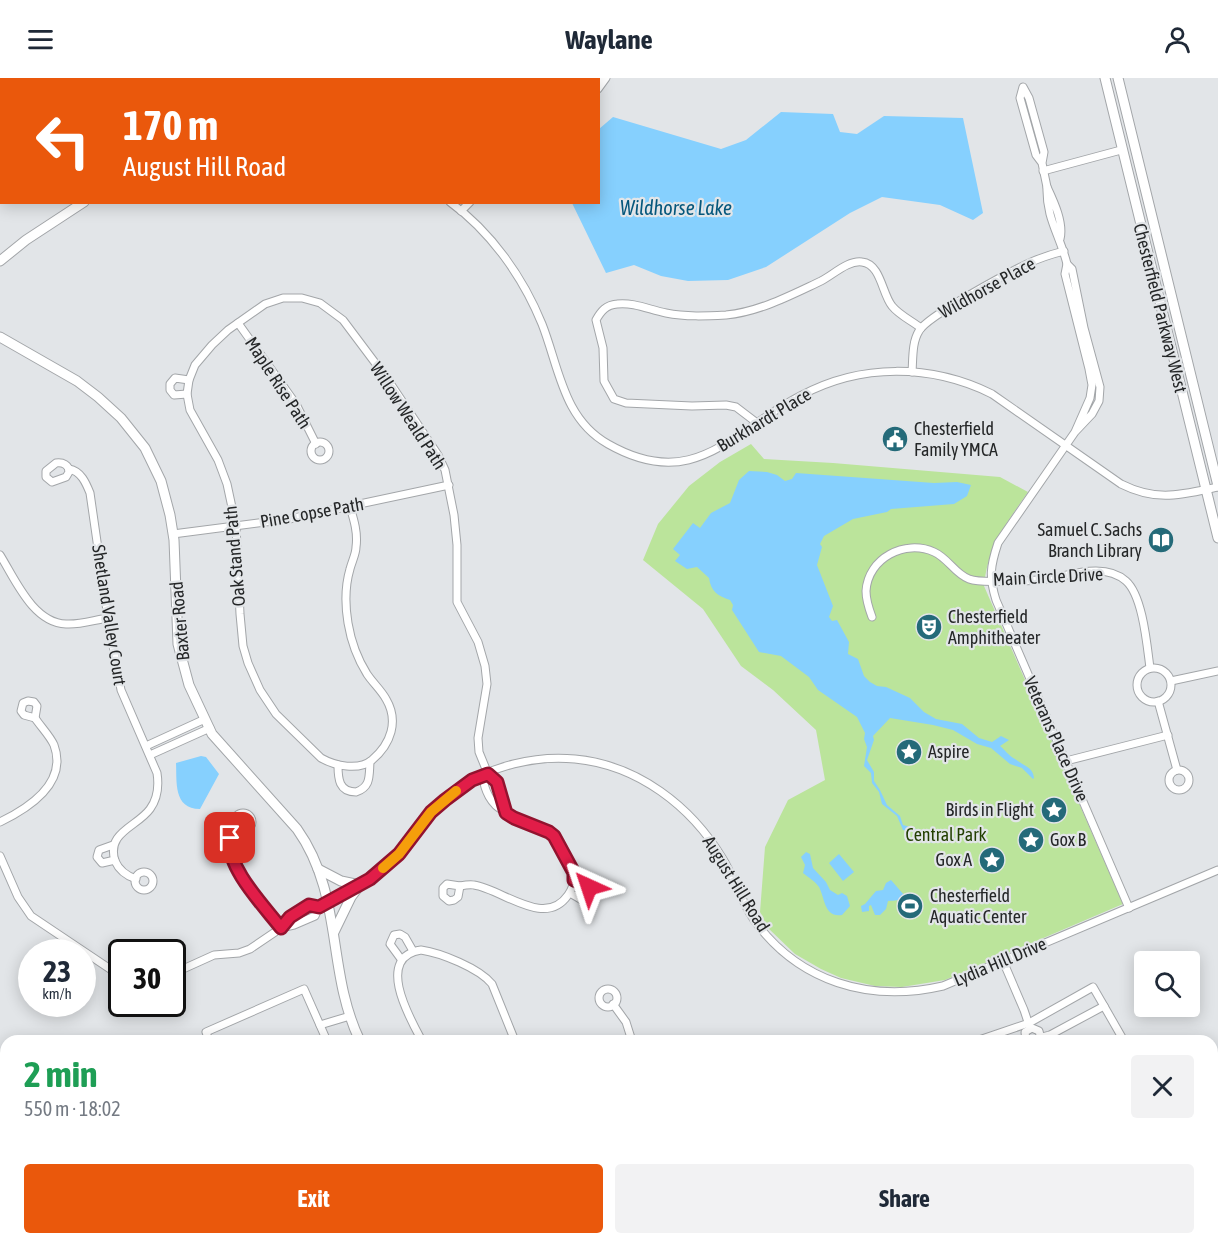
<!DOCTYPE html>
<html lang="en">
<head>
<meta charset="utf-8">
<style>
  :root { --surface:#fff; --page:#f2f2f3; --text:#1f2937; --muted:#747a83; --accent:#ea580c }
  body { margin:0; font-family:"Asap Condensed",sans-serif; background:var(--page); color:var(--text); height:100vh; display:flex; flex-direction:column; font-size:22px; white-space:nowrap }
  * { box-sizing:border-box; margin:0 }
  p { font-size:20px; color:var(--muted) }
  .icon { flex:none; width:33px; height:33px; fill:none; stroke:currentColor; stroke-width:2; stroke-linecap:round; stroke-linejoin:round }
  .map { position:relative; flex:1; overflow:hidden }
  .panel { position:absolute; left:0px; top:957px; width:1218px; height:210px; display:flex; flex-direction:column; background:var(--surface); border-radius:18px 18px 0 0; box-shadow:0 3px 15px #0003 }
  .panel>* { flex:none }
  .top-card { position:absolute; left:0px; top:0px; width:600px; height:126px; box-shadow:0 3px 15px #0003; background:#ea580c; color:#fff; overflow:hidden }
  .tools { position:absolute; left:1134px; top:873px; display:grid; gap:12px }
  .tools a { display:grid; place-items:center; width:66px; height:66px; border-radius:6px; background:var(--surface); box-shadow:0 3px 15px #0003; font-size:30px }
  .speed { position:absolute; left:18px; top:861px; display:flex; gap:12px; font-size:30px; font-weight:700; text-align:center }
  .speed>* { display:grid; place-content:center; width:78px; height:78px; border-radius:50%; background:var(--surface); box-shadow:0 3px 15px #0003; line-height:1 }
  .speed small { font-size:15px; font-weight:400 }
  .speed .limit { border:3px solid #111; border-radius:9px; background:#fff; color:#111 }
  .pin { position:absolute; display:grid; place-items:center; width:51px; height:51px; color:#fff; margin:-26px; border-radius:12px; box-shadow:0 3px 9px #0006 }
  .me { position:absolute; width:66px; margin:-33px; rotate:318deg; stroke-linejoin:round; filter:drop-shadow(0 0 4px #0008) }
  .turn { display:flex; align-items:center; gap:21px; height:126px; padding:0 24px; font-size:27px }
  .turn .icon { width:78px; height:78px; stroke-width:2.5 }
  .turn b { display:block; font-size:42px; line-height:51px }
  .round { display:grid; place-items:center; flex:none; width:63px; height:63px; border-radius:6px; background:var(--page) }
  .head { display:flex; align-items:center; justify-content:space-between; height:102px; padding:0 24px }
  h1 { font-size:36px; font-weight:700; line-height:45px; color:#1e9e55 }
  .button { display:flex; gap:12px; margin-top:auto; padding:12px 24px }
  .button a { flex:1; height:69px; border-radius:6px; background:var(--accent); color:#fff; font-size:24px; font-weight:700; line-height:69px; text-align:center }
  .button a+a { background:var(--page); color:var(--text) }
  header { display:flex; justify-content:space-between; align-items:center; height:78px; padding:0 24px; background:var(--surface); font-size:27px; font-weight:700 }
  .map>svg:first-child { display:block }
</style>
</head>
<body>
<header><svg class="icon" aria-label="menu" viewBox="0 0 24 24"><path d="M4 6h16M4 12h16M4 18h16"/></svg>Waylane<svg class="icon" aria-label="person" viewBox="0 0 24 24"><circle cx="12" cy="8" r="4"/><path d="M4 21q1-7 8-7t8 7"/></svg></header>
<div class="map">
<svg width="1218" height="1167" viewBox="0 0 1218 1167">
  <rect width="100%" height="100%" fill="#e2e5e8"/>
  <path fill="#bbe49b" d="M751 366 764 381 833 385 1000 399 1028 414C1006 446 988 468 984 508L1123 826 945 902 902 909 875 908 841 900 821 891 795 876 768 850 760 834 765 769 788 722 825 702 816 652 773 612 741 588 703 531 643 482 658 446 689 408 720 384Z"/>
  <g fill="#86d0fe">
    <polygon points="781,34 833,36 840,54 857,56 884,38 963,40 983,135 973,142 940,127 882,119 850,135 766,189 728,202 688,203 661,198 634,187 606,195 572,125 598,124 599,51 613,39 721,71 746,62"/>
    <path d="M749 393 767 394 777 397 785 403 792 401 796 395 934 405 957 404 971 407 967 418 954 426 891 431 887 434 853 441 824 458 820 466 822 469 817 487 833 528 829 539 832 543 837 542 849 564 848 576 858 581 864 598 870 604 877 608 886 609 910 620 924 634 936 641 962 646 979 660 992 664 1001 658 1009 662 1000 668C1005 672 1009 678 1015 681 1024 688 1033 689 1034 700L1033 701 1022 690 1010 686 991 670 977 666 953 652 933 647 890 640 873 658 874 662 867 682 874 694V703L880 712 887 727 900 738 903 747C916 750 923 753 934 761L935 765H931L930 761 911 750 908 751 907 753 903 752 897 738 882 726 879 714 872 705 871 695 864 688 867 669 864 661 865 655 857 639 818 612 809 599 781 578 759 574 732 532 733 527 730 522C718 518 711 514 709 500L697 489 687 491 675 483 680 477 673 471 693 445 700 450 711 435 730 425 739 402Z"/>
    <path d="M201 678 206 679 219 696 200 731C173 731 177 703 176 685Z"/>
    <path d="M806 774 810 776 813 790 826 804 830 812 838 817 842 815 847 818 850 828 842 837C824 840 825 820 819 809 815 803 809 800 803 795L805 787 801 779Z"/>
    <polygon points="839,776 854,794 843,803 829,785"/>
    <path d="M891 802 904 817C899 824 895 822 888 823L886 831 880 837H875L871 827 869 828V833L862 834 861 828 865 826 876 813 883 812 886 805Z"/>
  </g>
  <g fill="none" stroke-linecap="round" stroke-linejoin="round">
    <polyline stroke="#86d0fe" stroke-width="2" points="1212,1027 1218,1029"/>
    <defs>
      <g id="street">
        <polyline points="335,0 336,2"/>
        <polyline points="529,0 530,2"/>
        <polyline points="113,2 113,0"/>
        <polyline points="436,2 438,0"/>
        <polyline points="543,2 545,0"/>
        <polyline points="597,2 601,0"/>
        <polyline points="598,11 606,0"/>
        <polyline points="1042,85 1036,77 1020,20 1023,9 1029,20 1044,74 1042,85 1047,109"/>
        <polyline points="1043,93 1121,72"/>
        <path d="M450 124C491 154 523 199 542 246 559 289 563 341 608 366 694 415 731 354 800 318 861 285 931 286 992 316L1121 406C1157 424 1180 417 1218 409"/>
        <polyline points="461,133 470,124"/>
        <path d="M1060 161C1064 145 1054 124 1047 109 1046 141 1060 157 1067 186"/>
        <polyline points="238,245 296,326 316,366"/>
        <path d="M912 294C913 280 912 264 919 253 927 238 1010 194 1029 185 1040 180 1052 176 1064 173"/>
        <polyline points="187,316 174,317 170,312 170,306 175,300 189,302"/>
        <path d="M757 345 736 329 726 327 692 328 626 325 614 321 604 303 603 270 596 242C601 233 606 227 617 226 634 224 650 232 666 235 686 239 706 238 726 237 759 234 791 217 821 203 833 197 848 182 862 184 881 186 882 216 892 228 899 237 912 243 921 250"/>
        <path d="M1075 354 1092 336 1099 323 1100 309 1084 250 1072 191 1067 186 1065 196 1089 291 1092 307 1090 320 1075 354 998 465C990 489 989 499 996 522L1129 830"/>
        <circle cx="320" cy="373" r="9"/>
        <path d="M56 385C63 384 69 387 69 394L66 399 52 404 46 399V393Z"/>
        <path d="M69 391C81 393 86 405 90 415L108 540 121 612 157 695C159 708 158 720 150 731 137 749 106 754 115 783 119 792 127 798 136 801"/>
        <path d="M350 429C354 442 358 455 356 469 356 476 352 483 350 491 345 508 345 527 348 545 351 563 357 580 367 596 373 605 381 612 386 621 399 643 391 666 372 682 359 693 335 688 321 680L276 636 260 612 248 585 243 568 240 536 236 448 227 406 218 382 190 332 187 316 189 302 195 287 212 267 228 252 265 226 283 220H302L320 225 343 242 388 302 438 377 445 392 454 437 457 467V524L478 564 485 588 487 606 478 660 479 674 488 696 497 704 504 733C491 727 484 712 483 698"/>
        <polyline points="173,456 289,441 449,407"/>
        <path d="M0 477C15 501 33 545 66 546 80 547 94 542 108 540"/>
        <path d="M872 539C869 531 866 522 866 513 868 480 905 461 934 474 948 480 955 496 969 501 981 505 998 503 1010 503 1023 503 1035 503 1047 501 1071 497 1105 484 1126 503 1143 518 1147 568 1150 590"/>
        <circle cx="1154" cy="607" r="17"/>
        <polyline points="1171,603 1218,593"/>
        <polygon points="28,623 34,624 37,628 35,640 24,637 21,633 23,625"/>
        <polyline points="1158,623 1177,692"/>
        <polyline points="146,668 205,641"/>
        <polyline points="150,677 210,650"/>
        <polyline points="1066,683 1168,657"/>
        <path d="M338 687C338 701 339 714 356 714 371 709 369 698 370 684"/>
        <circle cx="1179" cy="702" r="10"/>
        <circle cx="243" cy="744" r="9"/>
        <path d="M0 744C29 730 68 705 54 667 50 658 41 649 35 640"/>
        <path d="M235 749C227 763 229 774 235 788L281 850"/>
        <polyline points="113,767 99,772 97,779 102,785 115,782"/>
        <polyline points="0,778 18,819 31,838 122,899"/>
        <circle cx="144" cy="803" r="9"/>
        <polygon points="447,806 460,808 458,819 454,822 449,823 443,818 443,810"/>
        <path d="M460 808C465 807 470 806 474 807 502 811 545 851 568 817 573 810 575 804 574 795L554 757 549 754 514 740 504 733"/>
        <path d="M570 815 582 822C602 817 583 806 574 802"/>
        <polyline points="281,850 294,847 315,838 319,829"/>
        <polyline points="401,881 390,866 394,857 400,856 405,859 413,873"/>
        <polyline points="1003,883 1024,932 1030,950"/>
        <path d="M172 896 214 877 239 875 250 871 281 850 290 839 309 827C323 830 331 823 343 817 363 806 381 794 398 777 406 769 412 758 419 749 430 734 444 721 458 711 490 688 536 677 575 681 638 687 691 728 723 781 735 801 741 823 754 842 799 904 869 925 943 908L1218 792"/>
        <circle cx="608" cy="920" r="9"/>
        <polyline points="613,926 626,944 632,963"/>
        <polyline points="320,947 350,938"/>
        <polyline points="1042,959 1050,957 1104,928 1124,963"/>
        <polyline points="209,963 206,954 304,911 327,963"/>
        <path d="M422 963C409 939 375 879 421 872 441 875 479 890 492 906L515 963"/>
        <polyline points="976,963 1029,945 1093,909 1104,928"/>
        <polyline points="1026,963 1025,954 1032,950 1039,953 1041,961"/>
        <polyline points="0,1093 6,1095"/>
        <polyline points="469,1161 472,1167"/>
        <polyline points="1133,1161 1139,1167"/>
        <polyline points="31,1167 33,1161"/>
        <polyline points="131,1167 134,1161"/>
        <polyline points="192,1167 198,1161"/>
        <polyline points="248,1167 253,1161"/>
        <polyline points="936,1167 936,1161"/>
      </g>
      <g id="secondary">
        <polyline points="281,0 286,0"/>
        <polyline points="310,0 318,2"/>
        <polyline points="1105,0 1218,460"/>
        <polyline points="1118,0 1218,408"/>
        <polyline points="345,2 345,0"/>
        <polyline points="0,183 26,162 84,124"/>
        <path d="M0 259 77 303 98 319 121 340 145 370 161 403 170 437 174 462 178 566 189 607 212 656 297 751C344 817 326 893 360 963"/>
        <polyline points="318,791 341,803 360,807 351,819 334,854"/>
        <polyline points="614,1161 621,1167"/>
      </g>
    </defs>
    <use href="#street" stroke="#a3a6a9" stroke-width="9"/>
    <use href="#secondary" stroke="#a3a6a9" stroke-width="11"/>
    <use href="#street" stroke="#fff" stroke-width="7"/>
    <use href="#secondary" stroke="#fff" stroke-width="9"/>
  </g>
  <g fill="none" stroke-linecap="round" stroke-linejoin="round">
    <defs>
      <path id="route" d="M230 760C225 788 264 828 281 850L290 839 309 827 319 829 370 801 399 776 431 734 445 722 472 702 488 696 497 704 506 735 514 740 549 754 554 758 574 795V802L589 809"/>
    </defs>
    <use href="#route" stroke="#92132f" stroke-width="15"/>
    <use href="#route" stroke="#e11d48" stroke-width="10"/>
    <polyline stroke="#f59e0b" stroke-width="10" points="383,790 399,776 431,734 456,713"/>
  </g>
  <defs>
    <symbol id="civic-disc" viewBox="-11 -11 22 22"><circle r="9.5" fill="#246a79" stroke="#e2e5e8"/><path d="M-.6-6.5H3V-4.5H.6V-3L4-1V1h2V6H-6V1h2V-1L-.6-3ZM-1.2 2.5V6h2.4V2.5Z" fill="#fff"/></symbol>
    <symbol id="library-disc" viewBox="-11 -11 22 22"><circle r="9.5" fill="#246a79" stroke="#e2e5e8"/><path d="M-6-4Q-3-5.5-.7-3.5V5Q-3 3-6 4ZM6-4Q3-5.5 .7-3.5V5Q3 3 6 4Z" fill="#fff"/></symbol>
    <symbol id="theatre-disc" viewBox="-11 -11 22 22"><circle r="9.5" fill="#246a79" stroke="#e2e5e8"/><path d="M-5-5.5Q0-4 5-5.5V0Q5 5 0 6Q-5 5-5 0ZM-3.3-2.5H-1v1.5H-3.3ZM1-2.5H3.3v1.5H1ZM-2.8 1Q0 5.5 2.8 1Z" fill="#fff"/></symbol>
    <symbol id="sight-disc" viewBox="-11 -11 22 22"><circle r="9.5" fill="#246a79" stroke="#e2e5e8"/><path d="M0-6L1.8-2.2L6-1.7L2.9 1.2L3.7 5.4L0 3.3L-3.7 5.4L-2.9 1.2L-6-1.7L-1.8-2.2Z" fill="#fff"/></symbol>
    <symbol id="stadium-disc" viewBox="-11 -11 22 22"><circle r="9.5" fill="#246a79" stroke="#e2e5e8"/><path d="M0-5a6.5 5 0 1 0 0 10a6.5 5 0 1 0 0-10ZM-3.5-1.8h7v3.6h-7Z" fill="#fff"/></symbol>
  </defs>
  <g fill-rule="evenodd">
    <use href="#civic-disc" x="880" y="346" width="30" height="30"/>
    <use href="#library-disc" x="1146" y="447" width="30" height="30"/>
    <use href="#theatre-disc" x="914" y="534" width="30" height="30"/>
    <use href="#sight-disc" x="894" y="659" width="30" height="30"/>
    <use href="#sight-disc" x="1039" y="717" width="30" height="30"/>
    <use href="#sight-disc" x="1016" y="747" width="30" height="30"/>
    <use href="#sight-disc" x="977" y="767" width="30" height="30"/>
    <use href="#stadium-disc" x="895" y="813" width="30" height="30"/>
  </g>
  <g text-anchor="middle" stroke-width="4.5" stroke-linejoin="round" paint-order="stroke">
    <g font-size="18" fill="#252728" stroke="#e2e5e8">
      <text transform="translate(987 210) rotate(-29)" y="6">Wildhorse Place</text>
      <text transform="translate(1160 230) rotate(76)" y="6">Chesterfield Parkway West</text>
      <text transform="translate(278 305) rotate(57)" y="6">Maple Rise Path</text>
      <text transform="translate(408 338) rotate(57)" y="6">Willow Weald Path</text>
      <text transform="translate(764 342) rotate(-31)" y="6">Burkhardt Place</text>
      <text transform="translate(312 435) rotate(-10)" y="6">Pine Copse Path</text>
      <text transform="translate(235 478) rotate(-95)" y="6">Oak Stand Path</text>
      <text transform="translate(1048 499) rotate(-3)" y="6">Main Circle Drive</text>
      <text transform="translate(109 537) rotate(81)" y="6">Shetland Valley Court</text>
      <text transform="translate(180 543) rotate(-95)" y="6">Baxter Road</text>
      <text transform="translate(1056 661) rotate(66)" y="6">Veterans Place Drive</text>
      <text transform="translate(736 806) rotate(58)" y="6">August Hill Road</text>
      <text transform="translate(1000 884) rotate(-23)" y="6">Lydia Hill Drive</text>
    </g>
    <g font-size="18" fill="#252728" stroke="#e2e5e8" text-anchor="start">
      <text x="914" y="357">Chesterfield<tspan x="914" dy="21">Family YMCA</tspan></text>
      <text x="1142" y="458" text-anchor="end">Samuel C. Sachs<tspan x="1142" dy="21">Branch Library</tspan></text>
      <text x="948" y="545">Chesterfield<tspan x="948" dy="21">Amphitheater</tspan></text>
      <text x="928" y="680">Aspire</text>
      <text x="1034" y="738" text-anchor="end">Birds in Flight</text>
      <text x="1050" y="768">Gox B</text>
      <text x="972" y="788" text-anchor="end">Gox A</text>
      <text x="930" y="824">Chesterfield<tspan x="930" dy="21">Aquatic Center</tspan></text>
    </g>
    <g font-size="18" fill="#233f00" stroke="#e2e5e8">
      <text x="946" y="763">Central Park</text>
    </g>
    <g font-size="20" font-style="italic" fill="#05577c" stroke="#e2e5e8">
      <text x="676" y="137">Wildhorse Lake</text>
    </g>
  </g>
</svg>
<div class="tools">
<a><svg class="icon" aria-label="search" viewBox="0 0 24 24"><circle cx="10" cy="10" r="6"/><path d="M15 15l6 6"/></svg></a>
</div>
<div class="speed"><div>23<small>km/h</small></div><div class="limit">30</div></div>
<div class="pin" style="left:230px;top:760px;background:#d93025"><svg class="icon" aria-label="arrive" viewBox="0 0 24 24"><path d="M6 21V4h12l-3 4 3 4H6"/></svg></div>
<svg class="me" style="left:589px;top:809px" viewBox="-20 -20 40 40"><path d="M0-17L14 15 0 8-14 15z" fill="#e11d48" stroke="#fff" stroke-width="4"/></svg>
<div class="top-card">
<div class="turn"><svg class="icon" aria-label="left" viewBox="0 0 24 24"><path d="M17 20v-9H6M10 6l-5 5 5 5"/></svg><div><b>170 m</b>August Hill Road</div></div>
</div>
<section class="panel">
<div class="head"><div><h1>2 min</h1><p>550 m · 18:02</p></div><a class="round"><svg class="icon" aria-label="close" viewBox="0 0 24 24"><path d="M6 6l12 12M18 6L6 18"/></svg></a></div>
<div class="button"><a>Exit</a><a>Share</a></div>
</section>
</div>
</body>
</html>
